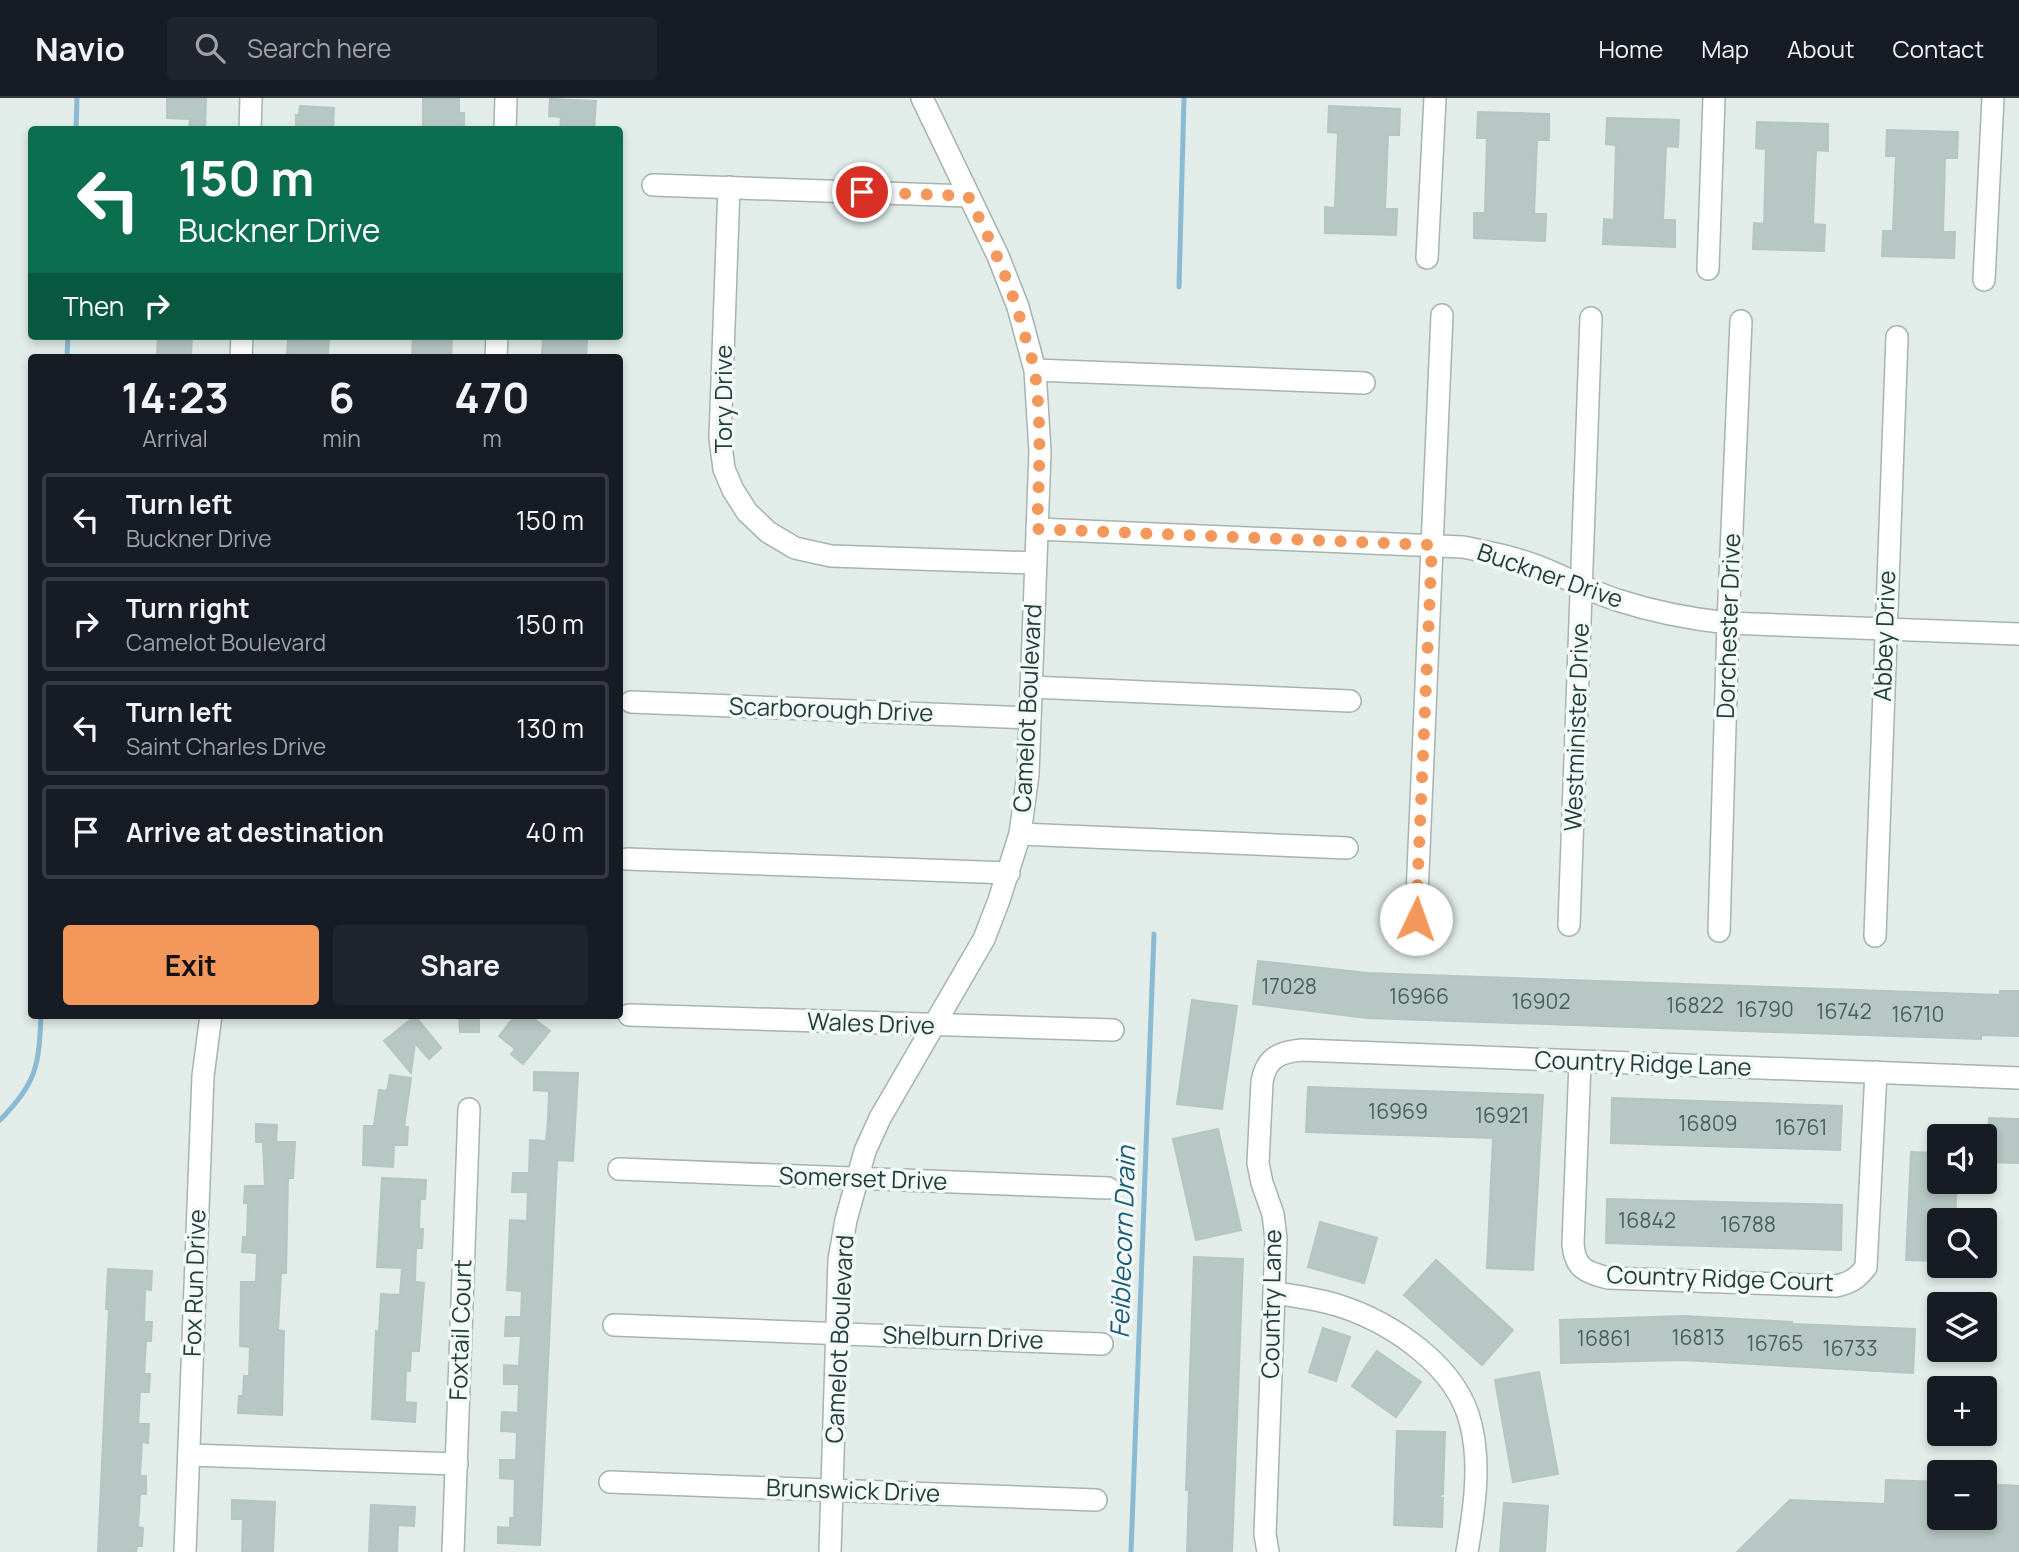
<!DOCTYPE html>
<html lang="en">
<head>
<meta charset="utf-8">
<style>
  :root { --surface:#171b24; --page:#20242c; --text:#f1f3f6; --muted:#9ea1a6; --line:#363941; --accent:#f3985a }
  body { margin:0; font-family:Manrope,sans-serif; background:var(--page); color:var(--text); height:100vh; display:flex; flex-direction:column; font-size:26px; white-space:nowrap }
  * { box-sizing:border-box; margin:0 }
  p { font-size:23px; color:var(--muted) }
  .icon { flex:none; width:38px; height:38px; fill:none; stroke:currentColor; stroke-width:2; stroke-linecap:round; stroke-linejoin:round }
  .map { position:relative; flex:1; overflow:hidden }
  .details { position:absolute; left:28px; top:256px; width:595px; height:665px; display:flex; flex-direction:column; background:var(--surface); border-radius:7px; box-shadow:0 4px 10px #0003 }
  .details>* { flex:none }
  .guide { position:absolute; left:28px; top:28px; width:595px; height:214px; border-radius:7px; box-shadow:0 4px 10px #0003; background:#0b6e4f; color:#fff; overflow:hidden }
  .fabs { position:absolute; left:1927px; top:1026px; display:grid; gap:14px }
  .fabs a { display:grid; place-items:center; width:70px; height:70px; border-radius:7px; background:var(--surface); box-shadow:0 4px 10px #0003; font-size:35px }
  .pin { position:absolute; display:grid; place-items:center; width:60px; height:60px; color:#fff; margin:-30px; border:4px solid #fff; border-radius:50%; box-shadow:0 2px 7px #0007 }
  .me { position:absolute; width:77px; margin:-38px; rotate:3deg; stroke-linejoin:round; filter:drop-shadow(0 0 5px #0008) }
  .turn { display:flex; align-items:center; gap:24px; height:147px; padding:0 35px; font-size:32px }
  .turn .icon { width:91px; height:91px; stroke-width:2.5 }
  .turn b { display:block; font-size:49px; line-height:60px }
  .then { display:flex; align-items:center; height:66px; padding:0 35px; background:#0003; gap:14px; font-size:26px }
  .eta { display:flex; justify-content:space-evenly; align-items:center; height:119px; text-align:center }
  .eta b { font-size:42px; font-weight:700; line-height:49px }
  .primary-button { display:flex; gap:14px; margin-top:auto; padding:14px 35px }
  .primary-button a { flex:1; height:80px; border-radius:7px; background:var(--accent); color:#111; font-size:28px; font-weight:700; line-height:80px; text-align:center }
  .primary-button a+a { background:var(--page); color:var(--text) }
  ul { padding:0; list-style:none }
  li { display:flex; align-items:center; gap:21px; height:94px; margin:0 14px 10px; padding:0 21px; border:4px solid var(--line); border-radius:7px }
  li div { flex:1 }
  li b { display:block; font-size:26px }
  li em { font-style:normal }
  header { display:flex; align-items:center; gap:42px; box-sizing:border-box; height:98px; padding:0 35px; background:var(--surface); border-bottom:2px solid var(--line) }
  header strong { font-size:33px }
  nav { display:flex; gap:38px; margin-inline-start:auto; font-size:24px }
  .search { width:490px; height:63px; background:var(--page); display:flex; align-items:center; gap:18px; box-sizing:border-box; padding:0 24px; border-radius:7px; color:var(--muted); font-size:26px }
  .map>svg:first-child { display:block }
</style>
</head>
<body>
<header>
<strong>Navio</strong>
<div class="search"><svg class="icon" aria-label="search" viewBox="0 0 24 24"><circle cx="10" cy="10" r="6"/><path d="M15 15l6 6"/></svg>Search here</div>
<nav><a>Home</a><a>Map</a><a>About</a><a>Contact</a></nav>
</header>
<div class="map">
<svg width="2019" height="1454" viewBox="0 0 2019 1454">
  <rect width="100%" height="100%" fill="#e2ece9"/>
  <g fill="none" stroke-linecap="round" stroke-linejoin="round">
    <g stroke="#8abbd2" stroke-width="5">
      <polyline points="76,32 77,0"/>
      <polyline points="1179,189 1184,0"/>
      <polyline points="67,259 68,238"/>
      <path d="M0 1022C37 985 39 967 41 917"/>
      <polyline points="1131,1454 1154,836"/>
    </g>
  </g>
  <g fill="#b7c7c3" stroke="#b4c6c2" stroke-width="2">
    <polygon points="167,0 206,0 205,32 189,32 190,21 167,20"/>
    <polygon points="423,0 459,0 459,15 464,15 464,32 423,32"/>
    <polygon points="550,1 596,3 594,32 560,32 561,19 549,18"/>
    <polygon points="300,8 334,10 333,32 296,32 296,17 299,17"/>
    <polygon points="1329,8 1400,11 1399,37 1388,37 1385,111 1397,111 1396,137 1325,135 1325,109 1335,110 1338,35 1328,34"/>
    <polygon points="1478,14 1549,16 1549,42 1537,42 1534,116 1546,116 1545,143 1474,140 1474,115 1485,115 1487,40 1477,40"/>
    <polygon points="1607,20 1679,22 1678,49 1666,48 1663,122 1675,122 1675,149 1603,146 1604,121 1614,122 1616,47 1606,46"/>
    <polygon points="1757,24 1828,26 1828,53 1816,52 1813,126 1825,127 1824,153 1753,151 1754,125 1764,126 1766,51 1756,50"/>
    <polygon points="1887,32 1958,34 1957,60 1945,60 1943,134 1955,134 1954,160 1882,158 1883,133 1893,133 1896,58 1886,58"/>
    <polygon points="158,238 192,238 191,258 157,257"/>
    <polygon points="301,238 329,238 328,258 287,256 288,242 301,242"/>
    <polygon points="413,238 452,238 451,259 412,259"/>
    <polygon points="543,240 587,242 586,259 554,259 542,256"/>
    <polygon points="1258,863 1367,875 2000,897 2000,893 2019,893 2019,938 1981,937 1981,941 1367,920 1253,906"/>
    <polygon points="1192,902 1237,908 1222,1011 1177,1006"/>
    <polygon points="459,917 479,917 479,934 460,934"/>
    <polygon points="516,917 529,917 550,933 523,966 511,956 515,951 499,938"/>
    <polygon points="415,918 441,950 429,961 415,945 411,975 384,943"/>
    <polygon points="534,974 578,975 573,1063 557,1062 540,1447 498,1445 498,1429 510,1430 510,1420 514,1420 515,1381 500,1380 500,1362 516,1362 517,1334 501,1333 502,1314 518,1315 519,1286 504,1286 504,1267 519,1268 521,1238 505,1238 506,1219 521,1219 522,1193 507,1192 510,1122 527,1123 528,1094 512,1094 513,1075 529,1075 530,1042 546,1043 548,1023 549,993 534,992"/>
    <polygon points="390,977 411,980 404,1029 408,1029 407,1047 394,1047 393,1069 363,1067 364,1028 374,1028 379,992 387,993"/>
    <polygon points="1308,989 1543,997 1533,1172 1487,1170 1493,1040 1306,1034"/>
    <polygon points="1612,1000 1842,1008 1840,1052 1611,1045"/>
    <polygon points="1989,1020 2019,1021 2019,1065 1988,1064"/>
    <polygon points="256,1026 277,1027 276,1044 295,1044 293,1080 288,1080 286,1175 281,1175 278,1232 284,1233 282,1317 238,1315 239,1298 243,1298 244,1278 249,1278 250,1249 240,1248 241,1184 256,1184 257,1155 242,1154 243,1139 247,1139 248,1105 244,1105 245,1088 265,1088 263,1044 256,1044"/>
    <polygon points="1218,1031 1241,1132 1196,1142 1173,1041"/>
    <polygon points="1911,1054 1939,1055 1939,1083 1957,1083 1955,1122 1939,1122 1939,1163 1906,1162"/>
    <polygon points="382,1080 426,1082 425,1101 420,1101 419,1131 423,1131 422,1150 416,1150 415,1184 424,1185 419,1253 411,1253 410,1273 406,1273 405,1304 416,1305 415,1324 372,1321 376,1233 379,1234 381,1196 400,1197 402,1170 377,1169"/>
    <polygon points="1607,1101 1842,1107 1841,1152 1606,1145"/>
    <polygon points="1320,1124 1377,1140 1364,1185 1308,1169"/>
    <polygon points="1194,1159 1243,1161 1232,1454 1187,1454 1189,1392 1186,1392"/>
    <polygon points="1436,1162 1513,1232 1482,1267 1404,1197"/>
    <polygon points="108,1171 152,1173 151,1192 145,1191 144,1224 152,1224 151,1243 146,1243 144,1276 150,1276 149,1294 140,1294 138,1326 149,1326 148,1345 142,1344 140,1378 146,1378 146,1396 140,1396 138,1429 143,1430 142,1448 137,1448 136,1454 98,1454 109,1211 106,1211"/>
    <polygon points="1684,1218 1792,1224 1792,1226 1915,1231 1913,1275 1682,1262 1561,1265 1560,1222"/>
    <polygon points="1323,1230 1350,1239 1336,1283 1309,1274"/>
    <polygon points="1377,1253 1421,1284 1396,1319 1352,1288"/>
    <polygon points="1539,1274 1558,1376 1513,1384 1495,1282"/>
    <polygon points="1397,1333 1445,1334 1443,1396 1440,1397 1440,1400 1443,1400 1442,1429 1394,1427"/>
    <polygon points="1886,1382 1939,1384 1939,1419 1984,1419 1984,1386 2019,1388 2019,1454 1737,1454 1790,1402 1885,1406"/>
    <polygon points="232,1402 275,1404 273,1454 242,1454 243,1421 232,1421"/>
    <polygon points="1504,1405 1548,1408 1545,1454 1500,1454"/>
    <polygon points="371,1407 415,1409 414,1428 398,1427 397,1454 369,1454"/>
  </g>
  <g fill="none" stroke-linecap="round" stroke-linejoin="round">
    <defs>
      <g id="minor">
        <polyline points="250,32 251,0"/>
        <polyline points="505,32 506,0"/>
        <polyline points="653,87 968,98"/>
        <polyline points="729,89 720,340 724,371 733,392 747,414 768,434 795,450 831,458 1035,465"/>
        <polyline points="1427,160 1435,0"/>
        <polyline points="1708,171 1714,0"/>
        <polyline points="1984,182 1993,0"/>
        <polyline points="241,259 242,238"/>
        <polyline points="496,259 497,238"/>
        <polyline points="1035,272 1364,285"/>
        <path d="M1037 431 1463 449C1488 454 1513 459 1537 468 1564 478 1589 493 1617 502 1654 514 1690 521 1728 525L2019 536"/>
        <polyline points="1031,589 1350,603"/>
        <polyline points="631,604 1030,620"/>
        <polyline points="1020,736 1347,750"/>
        <polyline points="627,761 1009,775"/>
        <polyline points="1416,821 1442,217"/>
        <polyline points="1569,827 1591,220"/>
        <polyline points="1719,833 1728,525 1741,223"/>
        <polyline points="1875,838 1897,239"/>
        <polyline points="629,917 1113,932"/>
        <path d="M1580 964 1573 1146C1575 1171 1586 1174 1608 1180L1836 1188C1850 1185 1857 1181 1866 1169L1876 974"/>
        <polyline points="619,1071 1108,1090"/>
        <path d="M1275 1195C1296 1198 1317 1201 1337 1207 1391 1224 1458 1268 1471 1327 1481 1368 1474 1413 1467 1454"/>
        <polyline points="614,1227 1102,1246"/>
        <polyline points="189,1357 457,1366"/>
        <polyline points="610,1384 1096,1402"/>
        <polyline points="185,1454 203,978 211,917"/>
        <polyline points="453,1454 469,1011"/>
        <polyline points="830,1454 839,1162 846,1122 865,1053 880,1020 984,841 999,802 1020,736 1028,676 1040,354 1035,272 1018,209 998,158 922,0"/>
        <path d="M1268 1454 1265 1436 1276 1141 1273 1116 1262 1085 1258 1065 1262 984C1266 960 1279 954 1302 952L2019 980"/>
      </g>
    </defs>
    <use href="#minor" stroke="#a5b4b1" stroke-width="24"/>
    <use href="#minor" stroke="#fff" stroke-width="21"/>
  </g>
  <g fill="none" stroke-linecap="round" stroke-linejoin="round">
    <path stroke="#f3985a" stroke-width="12" stroke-dasharray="0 21.6" d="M862 94 968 98C991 143 1012 188 1025 238 1028 250 1033 262 1035 274 1042 326 1039 379 1037 431L1432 447 1416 821"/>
  </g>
  <g text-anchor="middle" stroke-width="7" stroke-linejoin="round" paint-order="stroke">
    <g font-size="21" fill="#47605c">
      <text x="1289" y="896">17028</text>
      <text x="1419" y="906">16966</text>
      <text x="1541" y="911">16902</text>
      <text x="1695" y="915">16822</text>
      <text x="1765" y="919">16790</text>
      <text x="1844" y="921">16742</text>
      <text x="1918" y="924">16710</text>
      <text x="1398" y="1021">16969</text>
      <text x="1502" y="1025">16921</text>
      <text x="1708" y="1033">16809</text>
      <text x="1801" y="1037">16761</text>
      <text x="1647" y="1130">16842</text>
      <text x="1748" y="1134">16788</text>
      <text x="1698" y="1247">16813</text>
      <text x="1604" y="1248">16861</text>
      <text x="1775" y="1253">16765</text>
      <text x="1850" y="1258">16733</text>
    </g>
    <g font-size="24" fill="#223e3a" stroke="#f3f9f7">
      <text transform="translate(724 301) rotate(-90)" y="8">Tory Drive</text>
      <text transform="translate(1550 478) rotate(19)" y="8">Buckner Drive</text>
      <text transform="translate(1729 528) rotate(-88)" y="8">Dorchester Drive</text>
      <text transform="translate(1885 538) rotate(-88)" y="8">Abbey Drive</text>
      <text transform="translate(1028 610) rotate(-87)" y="8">Camelot Boulevard</text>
      <text transform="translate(831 612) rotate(2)" y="8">Scarborough Drive</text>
      <text transform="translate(1577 629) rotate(-88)" y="8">Westminister Drive</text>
      <text transform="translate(871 926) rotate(2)" y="8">Wales Drive</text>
      <text transform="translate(1643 966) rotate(2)" y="8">Country Ridge Lane</text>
      <text transform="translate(863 1081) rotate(2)" y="8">Somerset Drive</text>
      <text transform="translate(1720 1181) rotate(2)" y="8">Country Ridge Court</text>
      <text transform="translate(195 1185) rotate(-88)" y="8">Fox Run Drive</text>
      <text transform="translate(1272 1206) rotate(-89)" y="8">Country Lane</text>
      <text transform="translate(461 1232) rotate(-88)" y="8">Foxtail Court</text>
      <text transform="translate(963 1240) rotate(2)" y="8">Shelburn Drive</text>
      <text transform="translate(840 1241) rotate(-87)" y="8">Camelot Boulevard</text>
      <text transform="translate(853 1393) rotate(2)" y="8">Brunswick Drive</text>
    </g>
    <g font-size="26" font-style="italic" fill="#1b5b7a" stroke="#f3f9f7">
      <text transform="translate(1123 1144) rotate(-88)" y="9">Feiblecorn Drain</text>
    </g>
  </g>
</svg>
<div class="fabs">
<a><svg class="icon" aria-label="sound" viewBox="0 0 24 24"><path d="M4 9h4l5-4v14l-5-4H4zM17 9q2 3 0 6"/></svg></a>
<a><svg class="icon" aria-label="search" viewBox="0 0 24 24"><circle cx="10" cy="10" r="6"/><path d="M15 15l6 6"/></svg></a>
<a><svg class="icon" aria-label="layers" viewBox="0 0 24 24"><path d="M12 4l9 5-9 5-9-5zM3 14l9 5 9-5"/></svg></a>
<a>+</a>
<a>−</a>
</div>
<div class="pin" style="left:862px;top:94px;background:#d93025"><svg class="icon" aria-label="arrive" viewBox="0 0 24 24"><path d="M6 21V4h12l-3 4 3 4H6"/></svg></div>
<svg class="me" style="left:1416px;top:821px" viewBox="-20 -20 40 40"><circle r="19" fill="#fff"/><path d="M0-13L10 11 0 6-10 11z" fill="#f3985a"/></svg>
<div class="guide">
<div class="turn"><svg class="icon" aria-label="left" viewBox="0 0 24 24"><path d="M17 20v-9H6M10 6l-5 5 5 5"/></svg><div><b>150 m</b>Buckner Drive</div></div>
<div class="then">Then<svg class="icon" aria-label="right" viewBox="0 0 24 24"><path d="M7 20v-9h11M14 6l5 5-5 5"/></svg></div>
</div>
<section class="details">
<div class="eta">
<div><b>14:23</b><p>Arrival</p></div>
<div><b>6</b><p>min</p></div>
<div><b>470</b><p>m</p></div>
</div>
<ul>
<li><svg class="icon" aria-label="left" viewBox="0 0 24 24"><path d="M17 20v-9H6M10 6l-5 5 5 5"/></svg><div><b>Turn left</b><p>Buckner Drive</p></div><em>150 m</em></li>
<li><svg class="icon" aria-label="right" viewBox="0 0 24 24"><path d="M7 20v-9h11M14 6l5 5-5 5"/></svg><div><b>Turn right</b><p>Camelot Boulevard</p></div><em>150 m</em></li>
<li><svg class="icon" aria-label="left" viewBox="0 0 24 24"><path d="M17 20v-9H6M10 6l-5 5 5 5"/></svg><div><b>Turn left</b><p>Saint Charles Drive</p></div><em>130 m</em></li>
<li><svg class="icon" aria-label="arrive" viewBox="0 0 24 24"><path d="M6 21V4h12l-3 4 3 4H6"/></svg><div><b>Arrive at destination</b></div><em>40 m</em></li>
</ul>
<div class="primary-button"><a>Exit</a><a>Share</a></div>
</section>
</div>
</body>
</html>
